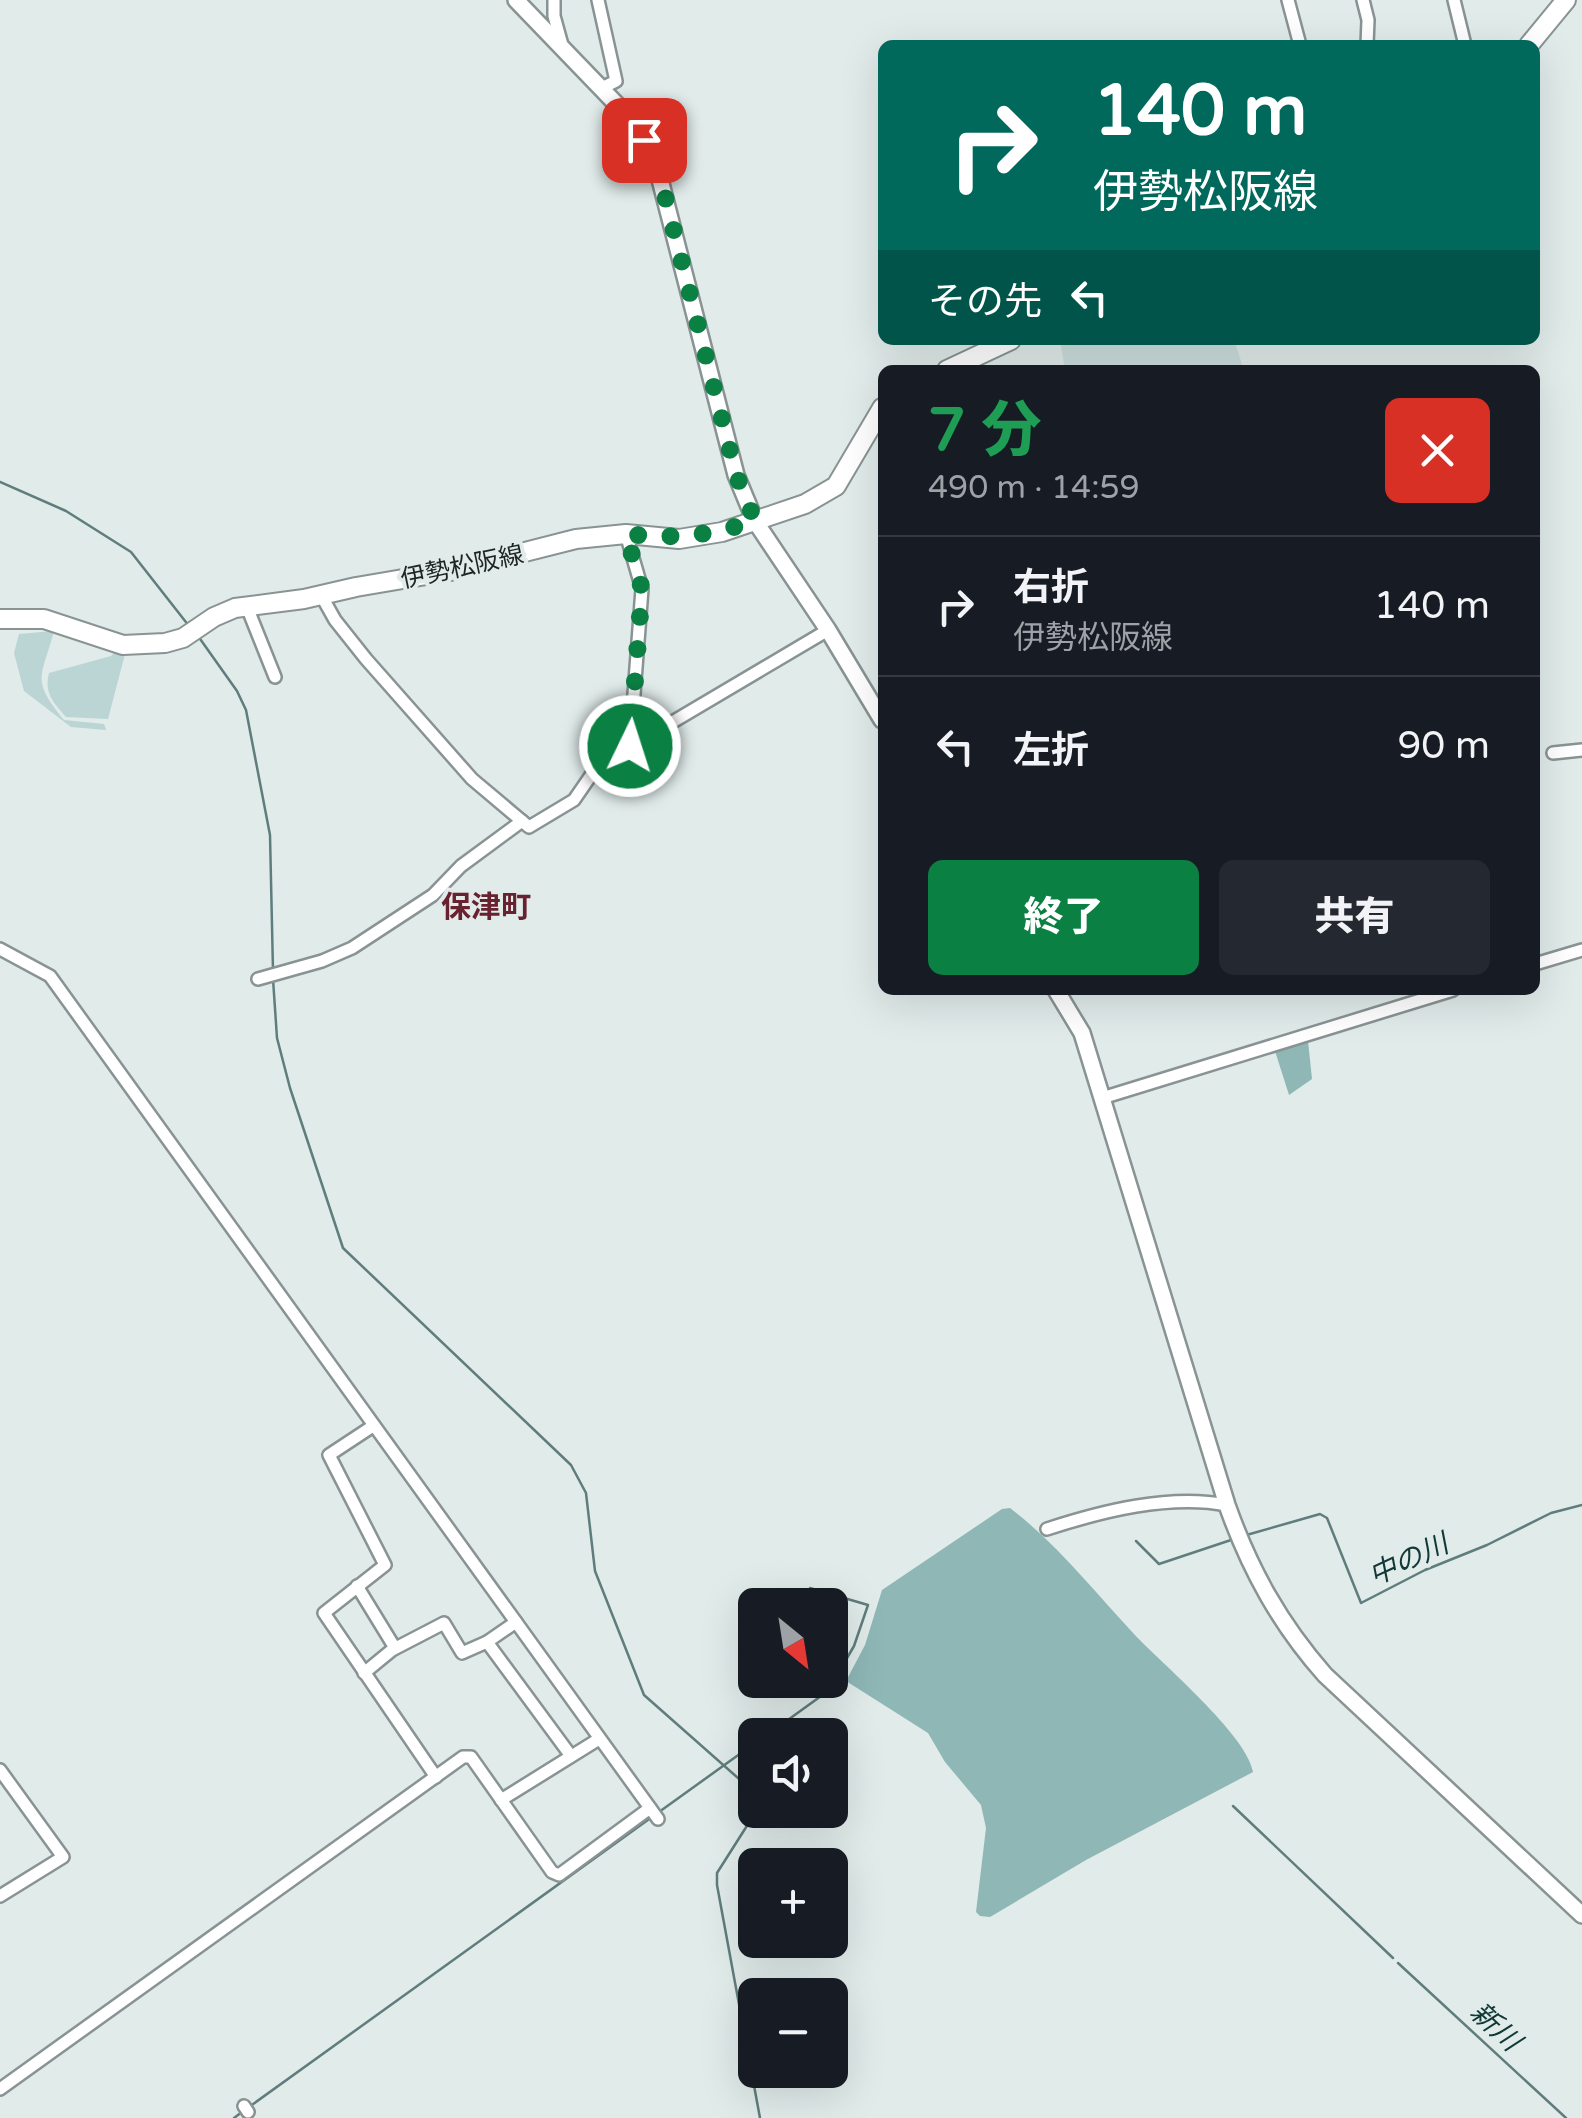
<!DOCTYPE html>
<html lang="ja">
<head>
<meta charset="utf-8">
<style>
  :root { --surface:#171b24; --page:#242831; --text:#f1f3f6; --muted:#9ea1a6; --line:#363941; --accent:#0b8043 }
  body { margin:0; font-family:"Varela Round","Noto Sans JP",sans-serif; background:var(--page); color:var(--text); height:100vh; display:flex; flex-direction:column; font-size:38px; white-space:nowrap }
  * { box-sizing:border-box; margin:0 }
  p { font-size:32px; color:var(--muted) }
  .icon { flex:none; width:55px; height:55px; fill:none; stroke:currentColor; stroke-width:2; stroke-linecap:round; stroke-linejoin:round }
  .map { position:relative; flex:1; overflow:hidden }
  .drawer { position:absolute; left:878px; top:365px; width:662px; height:630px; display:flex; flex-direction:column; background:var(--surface); border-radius:15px; box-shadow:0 10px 40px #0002 }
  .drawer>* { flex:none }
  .guide { position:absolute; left:878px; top:40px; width:662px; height:305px; border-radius:15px; box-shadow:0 10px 40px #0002; background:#00695c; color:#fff; overflow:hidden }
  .needle { width:65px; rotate:150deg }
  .controls { position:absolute; left:738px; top:1588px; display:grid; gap:20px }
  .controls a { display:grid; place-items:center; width:110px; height:110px; border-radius:15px; background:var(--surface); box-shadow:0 10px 40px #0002; font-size:50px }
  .pin { position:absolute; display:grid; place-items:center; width:85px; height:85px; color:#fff; margin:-42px; border-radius:20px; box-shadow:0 5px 15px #0006 }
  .me { position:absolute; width:110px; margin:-55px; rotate:4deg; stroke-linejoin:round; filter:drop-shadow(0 0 8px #0008) }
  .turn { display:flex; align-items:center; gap:35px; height:210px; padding:0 50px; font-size:45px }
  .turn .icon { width:130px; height:130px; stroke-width:2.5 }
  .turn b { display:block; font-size:70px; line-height:85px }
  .then { display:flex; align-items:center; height:95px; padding:0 50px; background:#0003; gap:20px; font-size:38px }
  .round { display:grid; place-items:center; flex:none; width:105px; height:105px; border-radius:15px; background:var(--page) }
  .summary { display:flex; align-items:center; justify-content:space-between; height:170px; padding:0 50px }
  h1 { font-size:60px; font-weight:800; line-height:75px; color:#1e9e55 }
  .button { display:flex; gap:20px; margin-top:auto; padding:20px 50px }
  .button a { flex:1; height:115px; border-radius:15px; background:var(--accent); color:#fff; font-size:40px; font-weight:800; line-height:115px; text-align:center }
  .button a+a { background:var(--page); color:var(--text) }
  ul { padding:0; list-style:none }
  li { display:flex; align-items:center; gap:30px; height:140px; padding:0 50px; border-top:2px solid var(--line) }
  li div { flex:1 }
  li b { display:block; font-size:38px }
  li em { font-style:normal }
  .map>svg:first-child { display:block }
</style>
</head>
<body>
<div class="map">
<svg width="1582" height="2118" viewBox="0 0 1582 2118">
  <rect width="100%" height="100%" fill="#e0ebea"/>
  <polygon fill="#cbdedd" points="1060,340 1234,340 1244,370 1065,370"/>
  <g fill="#bbd5d4">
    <path d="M54 631C41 679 31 679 64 720L104 724 106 730 71 727 24 691 14 653 19 634Z"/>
    <path d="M115 652 125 654 108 719 66 717C53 702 44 693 49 673L111 656Z"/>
  </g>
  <g fill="#8eb7b5">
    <polygon points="1308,1041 1312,1079 1289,1095 1275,1051"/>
    <path d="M1010 1508C1057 1544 1094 1591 1134 1634 1162 1664 1247 1735 1253 1772L1086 1860 990 1917 980 1916 976 1912 986 1828 981 1805 945 1762 928 1733 846 1681 865 1645 882 1590 1002 1509Z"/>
  </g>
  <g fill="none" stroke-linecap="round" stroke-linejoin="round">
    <g stroke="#5f7d7c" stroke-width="2.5">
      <polyline points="0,482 66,511 131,552 189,626"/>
      <polyline points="198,636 237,691 246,710 270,835 273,971"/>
      <polyline points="273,979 277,1038 290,1088 343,1248 571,1465 586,1493 595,1571 644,1695 755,1793"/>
      <polyline points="1243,1536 1320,1514 1327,1518 1361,1603 1425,1570 1487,1545 1551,1513 1582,1505"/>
      <polyline points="1136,1541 1159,1564 1231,1540"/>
      <polyline points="767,1735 828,1691 854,1646 868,1605 810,1588"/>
      <polyline points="1233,1806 1393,1958"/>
      <polyline points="757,1810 717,1873 717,1885 760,2118"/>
      <polyline points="659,1812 755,1743"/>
      <polyline points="1398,1963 1566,2118"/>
      <polyline points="249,2107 652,1817"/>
      <polyline points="234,2118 242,2112"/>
    </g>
    <defs>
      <g id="street">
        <polyline points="554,0 554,16 562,45"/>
        <polyline points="598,0 616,81 602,88"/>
        <polyline points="1288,0 1300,45"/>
        <polyline points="1363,0 1368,20 1367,45"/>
        <polyline points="1454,0 1465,45"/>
        <polyline points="626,534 642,589 630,746"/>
        <polyline points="321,595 335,620 366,659 472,779 529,827 574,800 594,771 605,762 828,630"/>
        <polyline points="247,607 275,677"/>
        <polyline points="1553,753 1582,750"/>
        <polyline points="0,949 50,976 658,1819"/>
        <polyline points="1535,964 1582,950"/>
        <polyline points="258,979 322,961 352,948 433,895 461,866 522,821"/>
        <polyline points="1102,1098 1453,990"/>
        <polyline points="373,1426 329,1455 385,1565 324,1613 436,1777"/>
        <path d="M1047 1529C1102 1511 1169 1494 1227 1505"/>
        <polyline points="357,1586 395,1648"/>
        <polyline points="516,1622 487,1642 571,1756"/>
        <polyline points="364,1673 392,1650 444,1623 462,1653 487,1642"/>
        <polyline points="0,1770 63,1857 0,1896"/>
        <polyline points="501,1800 599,1739"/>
        <polyline points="0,2089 463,1757 471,1757 552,1872 559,1875 650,1808"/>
        <polyline points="244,2106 248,2112"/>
      </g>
      <g id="secondary">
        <polyline points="516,0 622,110 655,160 736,475 755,521 828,630 882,720"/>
        <path d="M1056 990 1082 1033 1227 1505C1250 1570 1280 1624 1325 1675L1582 1915"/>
      </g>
      <g id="primary">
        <polyline points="1529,45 1566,0"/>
        <polyline points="947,370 1011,340"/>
        <polyline points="0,619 44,619 123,645 165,643 183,638 214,617 235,608 304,599 356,587 450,571 576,539 626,534 679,539 722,532 805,504 836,486 882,408"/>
      </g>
    </defs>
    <use href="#street" stroke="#899393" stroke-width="16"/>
    <use href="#secondary" stroke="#899393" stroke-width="20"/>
    <use href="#primary" stroke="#899393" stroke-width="22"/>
    <use href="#street" stroke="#fff" stroke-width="11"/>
    <use href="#secondary" stroke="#fff" stroke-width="15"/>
    <use href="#primary" stroke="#fff" stroke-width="18"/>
  </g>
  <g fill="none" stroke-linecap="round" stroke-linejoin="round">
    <path stroke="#0b8043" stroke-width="18" stroke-dasharray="0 32.4" d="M630 746 642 589 626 534C676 539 707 536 755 521L736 474 663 188 655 160 644 140"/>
  </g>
  <g text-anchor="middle" stroke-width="8" stroke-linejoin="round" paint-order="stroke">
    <g font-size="25" fill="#1f2323" stroke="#e0ebea">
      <text transform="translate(462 566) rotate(-12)" y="9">伊勢松阪線</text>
    </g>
    <g font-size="28" font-style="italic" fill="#0f3837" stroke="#e0ebea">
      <text transform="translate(1408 1559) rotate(-25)" y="10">中の川</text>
      <text transform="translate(1496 2026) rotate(43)" y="10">新川</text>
    </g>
    <g font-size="30" font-weight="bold" fill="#67212f" stroke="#e0ebea">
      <text x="486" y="917">保津町</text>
    </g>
  </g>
</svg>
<div class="controls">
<a><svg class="needle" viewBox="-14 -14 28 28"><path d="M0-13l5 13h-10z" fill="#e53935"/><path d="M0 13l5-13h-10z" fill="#9ea1a6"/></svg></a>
<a><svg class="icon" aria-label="sound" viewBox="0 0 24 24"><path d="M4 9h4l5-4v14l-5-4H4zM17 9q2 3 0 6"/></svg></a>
<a>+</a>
<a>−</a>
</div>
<div class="pin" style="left:644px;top:140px;background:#d93025"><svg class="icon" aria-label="arrive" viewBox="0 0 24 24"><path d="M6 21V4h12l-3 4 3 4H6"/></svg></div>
<svg class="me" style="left:630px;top:746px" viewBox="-20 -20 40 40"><circle r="17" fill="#0b8043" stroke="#fff" stroke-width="3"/><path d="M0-11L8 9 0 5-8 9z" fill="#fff"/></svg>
<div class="guide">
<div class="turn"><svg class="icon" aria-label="right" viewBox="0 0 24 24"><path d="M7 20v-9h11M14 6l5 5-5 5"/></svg><div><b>140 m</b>伊勢松阪線</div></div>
<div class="then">その先<svg class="icon" aria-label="left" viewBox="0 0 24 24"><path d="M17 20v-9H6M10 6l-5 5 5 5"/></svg></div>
</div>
<section class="drawer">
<div class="summary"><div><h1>7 分</h1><p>490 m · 14:59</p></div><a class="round" style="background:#d93025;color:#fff"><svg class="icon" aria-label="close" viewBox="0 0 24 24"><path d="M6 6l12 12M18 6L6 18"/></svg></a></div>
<ul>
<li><svg class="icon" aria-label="right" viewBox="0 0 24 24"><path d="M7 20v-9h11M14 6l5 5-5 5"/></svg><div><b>右折</b><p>伊勢松阪線</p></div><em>140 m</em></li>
<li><svg class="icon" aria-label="left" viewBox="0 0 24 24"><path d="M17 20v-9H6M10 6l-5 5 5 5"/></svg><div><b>左折</b></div><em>90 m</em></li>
</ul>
<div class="button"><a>終了</a><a>共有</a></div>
</section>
</div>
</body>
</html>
